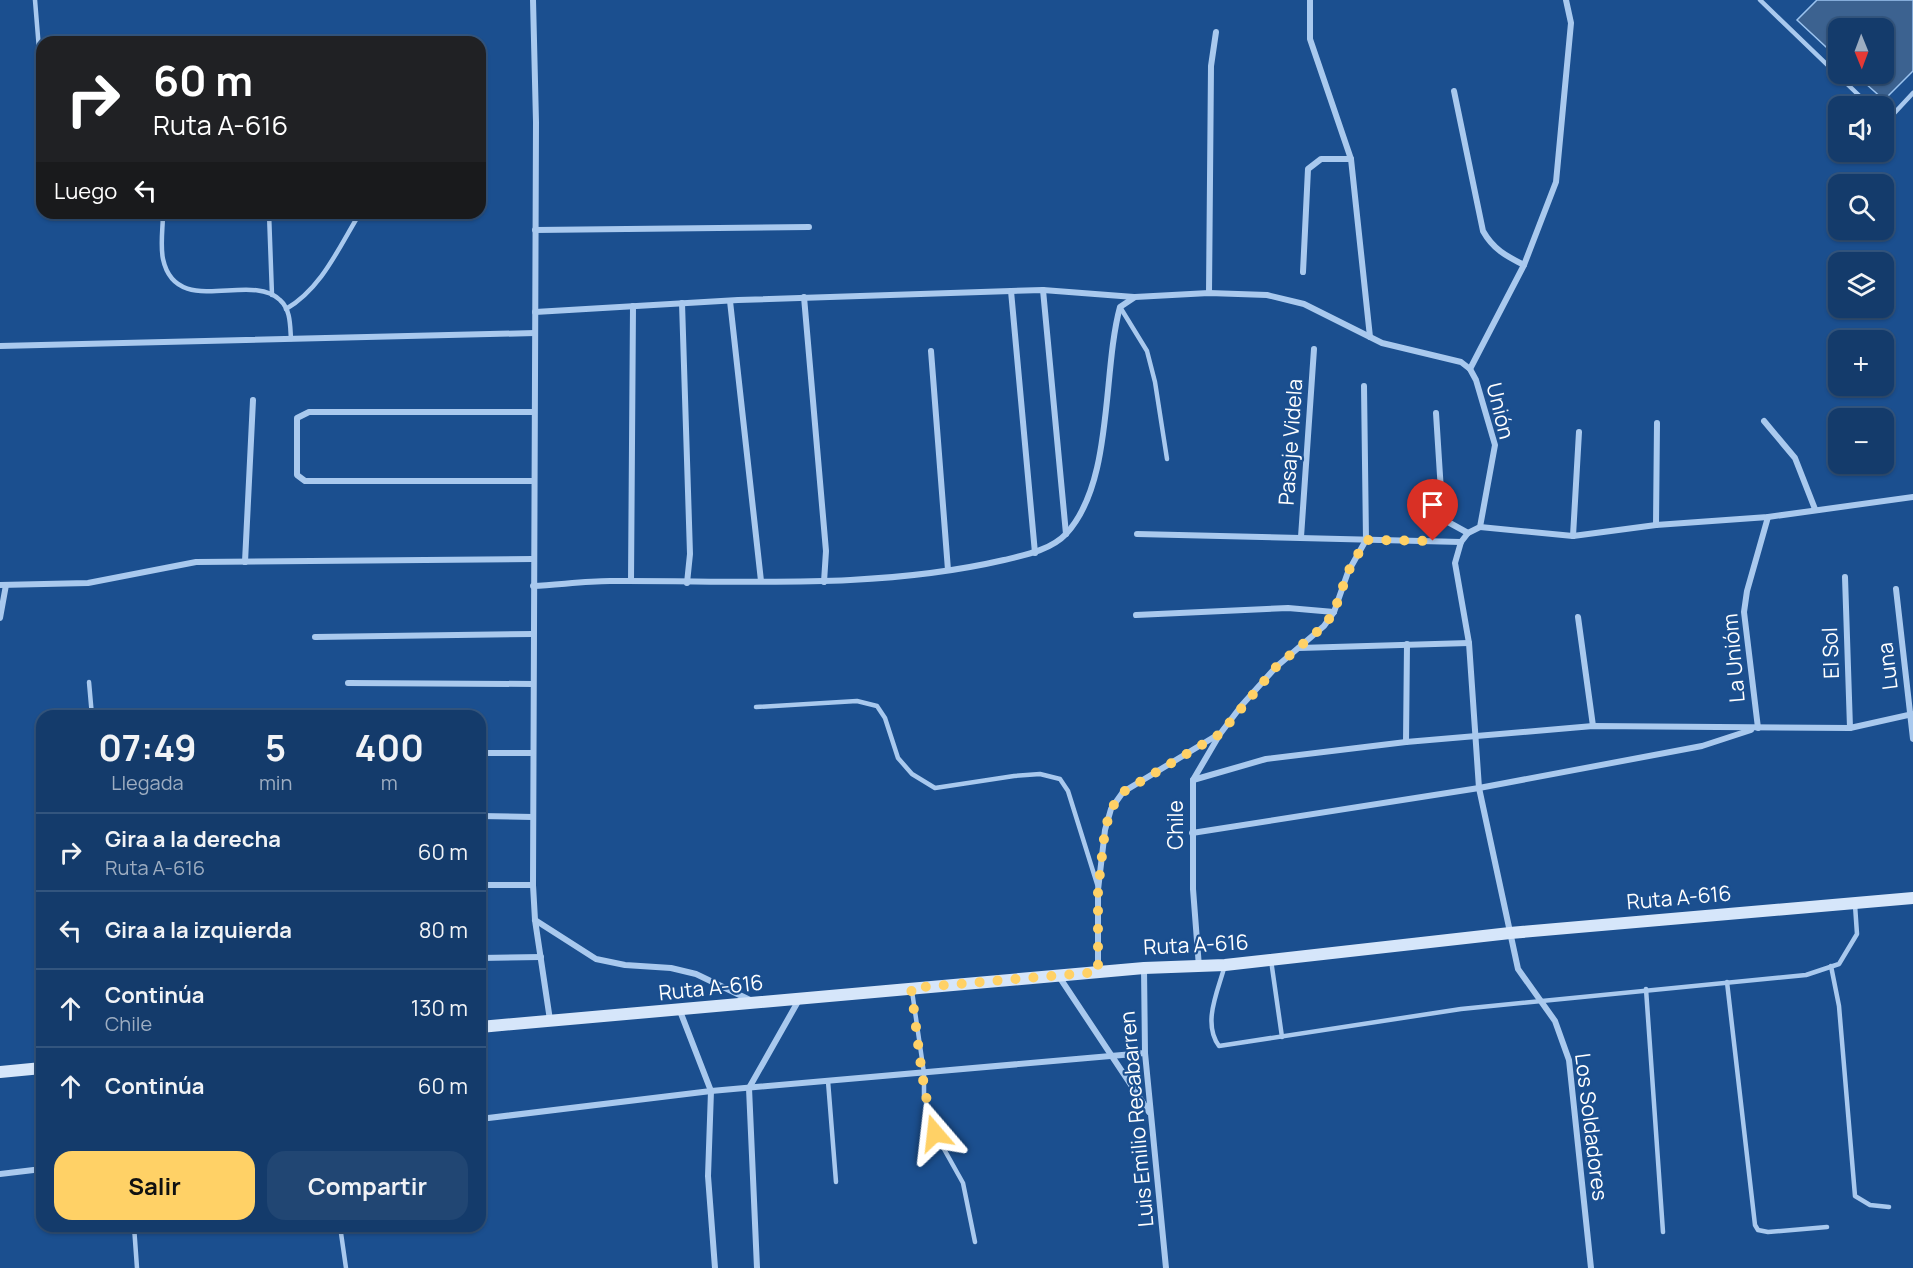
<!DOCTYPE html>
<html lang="es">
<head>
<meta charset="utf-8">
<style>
  :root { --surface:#143b6b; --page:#214673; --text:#f1f3f6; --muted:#9dadc1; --line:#33557e; --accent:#ffd166 }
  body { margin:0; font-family:Manrope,sans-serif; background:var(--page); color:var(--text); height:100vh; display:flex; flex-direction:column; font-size:22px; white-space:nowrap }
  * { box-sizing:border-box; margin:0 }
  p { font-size:20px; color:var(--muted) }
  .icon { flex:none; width:33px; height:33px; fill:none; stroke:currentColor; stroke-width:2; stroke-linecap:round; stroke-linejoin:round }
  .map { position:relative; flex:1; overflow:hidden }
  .details { position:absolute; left:36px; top:710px; width:450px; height:522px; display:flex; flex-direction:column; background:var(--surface); border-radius:18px; box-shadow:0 2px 4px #0004,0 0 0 2px var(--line) }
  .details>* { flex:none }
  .top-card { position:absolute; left:36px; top:36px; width:450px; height:183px; border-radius:18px; box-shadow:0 2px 4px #0004,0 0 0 2px var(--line); background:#202124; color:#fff; overflow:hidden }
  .needle { width:39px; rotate:179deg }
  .controls { position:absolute; left:1828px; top:18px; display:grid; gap:12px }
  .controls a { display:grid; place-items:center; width:66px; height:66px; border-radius:12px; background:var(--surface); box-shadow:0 2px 4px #0004,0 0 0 2px var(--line); font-size:30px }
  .pin { position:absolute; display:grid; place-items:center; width:51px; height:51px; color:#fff; margin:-62px -26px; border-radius:50% 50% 50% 0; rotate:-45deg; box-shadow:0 0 6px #0007 }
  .pin .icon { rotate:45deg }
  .me { position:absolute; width:66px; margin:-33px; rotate:343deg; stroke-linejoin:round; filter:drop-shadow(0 0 4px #0008) }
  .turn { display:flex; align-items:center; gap:21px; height:126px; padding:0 18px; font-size:27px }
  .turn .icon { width:78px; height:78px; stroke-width:2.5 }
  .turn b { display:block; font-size:42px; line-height:51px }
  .then { display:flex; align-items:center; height:57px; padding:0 18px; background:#0003; gap:12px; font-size:22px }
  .eta { display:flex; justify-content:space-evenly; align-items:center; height:102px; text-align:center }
  .eta b { font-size:36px; font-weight:700; line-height:42px }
  .primary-button { display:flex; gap:12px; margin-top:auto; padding:12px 18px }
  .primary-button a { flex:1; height:69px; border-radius:18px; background:var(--accent); color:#111; font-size:24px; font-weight:700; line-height:69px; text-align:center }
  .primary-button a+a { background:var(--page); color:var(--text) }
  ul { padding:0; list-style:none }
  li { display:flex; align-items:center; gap:18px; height:78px; padding:0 18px; border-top:2px solid var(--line) }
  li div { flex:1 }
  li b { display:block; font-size:22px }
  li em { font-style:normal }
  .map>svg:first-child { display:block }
</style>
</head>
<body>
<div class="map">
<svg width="1913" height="1268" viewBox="0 0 1913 1268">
  <rect width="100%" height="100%" fill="#1b4f8f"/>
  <polygon fill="#3c6290" stroke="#9cc4f0" stroke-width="1.5" points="1817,0 1913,0 1913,71 1884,100 1855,74 1884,74 1884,28 1839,28 1839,59 1797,20"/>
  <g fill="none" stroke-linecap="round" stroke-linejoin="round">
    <g stroke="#a9c9ee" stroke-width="4.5">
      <polyline points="35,0 42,86"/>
      <polyline points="1760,0 1870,106"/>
      <polyline points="1884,120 1886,122 1913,93"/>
      <path d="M163 213C163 227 160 245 163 259 176 319 250 271 280 300 291 310 290 326 291 339"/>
      <polyline points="269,213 272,295"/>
      <polyline points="1120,307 1147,351 1155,382 1167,459"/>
      <path d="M286 309C322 288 339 247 360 213"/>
      <polyline points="89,682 92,716"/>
      <polyline points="756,707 857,701 877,706 885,718 898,758 912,774 935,788 1014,776 1040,774 1060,779 1068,791 1098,887"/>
      <polyline points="1271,960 1282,1037"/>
      <path d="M1225 965C1218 991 1202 1023 1219 1046L1461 1009 1806 975 1839 964 1857 934 1855 905"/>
      <polyline points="1831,966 1839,1006 1855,1196 1870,1205 1889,1207"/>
      <polyline points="1727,982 1755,1225 1758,1230 1768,1232 1827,1227"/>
      <polyline points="1646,989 1663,1232"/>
      <polyline points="912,991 924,1073 924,1096 935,1133 963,1183 975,1242"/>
      <polyline points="828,1081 836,1182"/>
      <polyline points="134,1226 137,1268"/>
      <polyline points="340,1226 346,1268"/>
    </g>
    <g stroke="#a9c9ee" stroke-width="6">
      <polyline points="533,0 536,122 533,885 535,920 550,1020"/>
      <polyline points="1310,0 1310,39 1351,159 1370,337"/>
      <path d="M1454 91 1483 231C1493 249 1506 256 1524 265"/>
      <polyline points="535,230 809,227"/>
      <polyline points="1303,272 1308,169 1321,159 1351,159"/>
      <polyline points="1043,290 1066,534"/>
      <polyline points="1011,291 1035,553"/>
      <polyline points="1209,293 1211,66 1216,32"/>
      <polyline points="804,297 826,551 824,582"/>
      <polyline points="730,301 761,581"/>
      <polyline points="682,303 690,554 687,583"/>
      <polyline points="535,312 738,300 1011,291 1043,290 1134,297"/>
      <polyline points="0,346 535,333"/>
      <polyline points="931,351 948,570"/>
      <polyline points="1470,369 1524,265 1556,182 1571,23 1566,0"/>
      <polyline points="1436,413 1442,507 1448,522 1468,533"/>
      <polyline points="1764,421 1795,458 1815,509"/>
      <polyline points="534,481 305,481 297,475 297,418 309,412 534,412"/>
      <polyline points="1656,525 1657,423"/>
      <polyline points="1480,527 1573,536 1656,525 1768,517 1913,497"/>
      <polyline points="1137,534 1461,542"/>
      <polyline points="1573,536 1579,432"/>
      <polyline points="1301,537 1314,349"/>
      <polyline points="245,562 253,400"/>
      <polyline points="1845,577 1850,728"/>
      <polyline points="631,581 633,306"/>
      <polyline points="0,585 88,583 196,562 533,559"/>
      <path d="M533 586C558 585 584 581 610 581 741 580 875 590 1004 560 1025 555 1051 550 1066 534 1114 482 1102 373 1120 307L1135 297 1209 293 1267 295 1304 304 1382 343 1461 362 1470 369 1476 380 1495 445 1480 527 1468 533 1461 542 1455 563 1469 643 1479 788 1518 969 1555 1021 1569 1060 1591 1268"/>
      <polyline points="1896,589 1913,739"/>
      <polyline points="1136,615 1288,608 1334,612"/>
      <polyline points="1578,617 1593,726"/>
      <polyline points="0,618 6,585"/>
      <polyline points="315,637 533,634"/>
      <polyline points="1299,648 1469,643"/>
      <polyline points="348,683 533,684"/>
      <polyline points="1758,728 1744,612 1747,591 1768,517"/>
      <polyline points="1406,742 1407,644"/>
      <polyline points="480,753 533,753"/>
      <polyline points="1193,780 1266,759 1406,742 1593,726 1850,728 1913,714"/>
      <polyline points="480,816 533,817"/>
      <polyline points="1192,833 1479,788 1702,746 1751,730"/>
      <polyline points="480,885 533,885"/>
      <polyline points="535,920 596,959 625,965 671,968 696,974 750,1000"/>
      <polyline points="480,958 541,957"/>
      <polyline points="1199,967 1193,889 1193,780 1220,734 1242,705 1276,667 1324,626 1334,612 1348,572 1366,540 1364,386"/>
      <polyline points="1144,968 1145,1053 1166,1268"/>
      <polyline points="1098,972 1098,890 1105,830 1111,809 1123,792 1219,734"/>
      <polyline points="1058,975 1149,1112"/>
      <polyline points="680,1011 711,1091 708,1176 715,1268"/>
      <polyline points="480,1119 711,1091 1145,1053"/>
      <polyline points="0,1174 42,1169"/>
      <polyline points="757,1268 749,1088 800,998"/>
    </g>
    <g stroke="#d6e6fa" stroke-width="12">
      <polyline points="480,1027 1144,968 1225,965 1510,933 1913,898"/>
      <polyline points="0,1072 42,1068"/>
    </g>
  </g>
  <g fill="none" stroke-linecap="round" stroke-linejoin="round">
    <path stroke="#ffd166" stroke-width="10" stroke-dasharray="0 18" d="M935 1133C921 1087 918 1037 911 988L1098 972V890L1105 830 1111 809 1123 792 1220 734 1276 667 1324 626 1334 612 1348 572 1366 540 1433 541"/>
  </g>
  <g text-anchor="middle" stroke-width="4.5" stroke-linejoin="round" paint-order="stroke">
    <g font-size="21" fill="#fff" stroke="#1b4f8f">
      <text transform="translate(1500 411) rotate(76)" y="7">Unión</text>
      <text transform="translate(1291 442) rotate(-86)" y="7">Pasaje Videla</text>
      <text transform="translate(1831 653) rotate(-92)" y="7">El Sol</text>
      <text transform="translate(1734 658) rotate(-95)" y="7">La Unióm</text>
      <text transform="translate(1888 666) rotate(-97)" y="7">Luna</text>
      <text transform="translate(1176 825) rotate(-90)" y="7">Chile</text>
      <text transform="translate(1679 898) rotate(-5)" y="7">Ruta A-616</text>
      <text transform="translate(1196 945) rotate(-3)" y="7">Ruta A-616</text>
      <text transform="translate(711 988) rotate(-6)" y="7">Ruta A-616</text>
      <text transform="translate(1137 1119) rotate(-95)" y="7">Luis Emilio Recabarren</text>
      <text transform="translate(1591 1127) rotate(83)" y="7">Los Soldadores</text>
    </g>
  </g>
</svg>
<div class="controls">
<a><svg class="needle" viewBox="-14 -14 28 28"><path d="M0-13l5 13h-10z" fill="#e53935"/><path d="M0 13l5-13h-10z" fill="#9dadc1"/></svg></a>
<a><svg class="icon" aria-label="sound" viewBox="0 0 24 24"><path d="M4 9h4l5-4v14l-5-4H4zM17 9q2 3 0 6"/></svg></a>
<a><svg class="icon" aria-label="search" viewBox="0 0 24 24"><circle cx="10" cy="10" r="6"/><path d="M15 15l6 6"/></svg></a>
<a><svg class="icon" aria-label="layers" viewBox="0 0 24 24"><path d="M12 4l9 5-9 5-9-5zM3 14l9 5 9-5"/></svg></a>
<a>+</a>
<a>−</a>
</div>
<div class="pin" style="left:1433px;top:541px;background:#d93025"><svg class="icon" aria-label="arrive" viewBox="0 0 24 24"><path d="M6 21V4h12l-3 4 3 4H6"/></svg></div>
<svg class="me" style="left:935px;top:1133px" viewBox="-20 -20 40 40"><path d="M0-17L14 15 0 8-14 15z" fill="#ffd166" stroke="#fff" stroke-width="4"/></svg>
<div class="top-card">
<div class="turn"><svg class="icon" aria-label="right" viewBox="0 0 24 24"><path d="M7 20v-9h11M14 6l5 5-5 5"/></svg><div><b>60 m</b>Ruta A-616</div></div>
<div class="then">Luego<svg class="icon" aria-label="left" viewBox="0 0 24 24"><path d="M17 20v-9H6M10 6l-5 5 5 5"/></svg></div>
</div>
<section class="details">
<div class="eta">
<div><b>07:49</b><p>Llegada</p></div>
<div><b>5</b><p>min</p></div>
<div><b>400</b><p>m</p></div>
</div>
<ul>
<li><svg class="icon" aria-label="right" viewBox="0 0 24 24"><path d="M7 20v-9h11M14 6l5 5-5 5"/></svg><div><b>Gira a la derecha</b><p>Ruta A-616</p></div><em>60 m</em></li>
<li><svg class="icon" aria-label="left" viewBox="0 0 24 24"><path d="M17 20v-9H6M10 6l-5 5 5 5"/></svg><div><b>Gira a la izquierda</b></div><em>80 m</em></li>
<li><svg class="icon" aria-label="ahead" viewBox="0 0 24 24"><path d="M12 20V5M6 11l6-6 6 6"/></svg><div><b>Continúa</b><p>Chile</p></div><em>130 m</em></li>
<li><svg class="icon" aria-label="ahead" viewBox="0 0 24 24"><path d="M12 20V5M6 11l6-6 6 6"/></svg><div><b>Continúa</b></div><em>60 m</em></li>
</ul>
<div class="primary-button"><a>Salir</a><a>Compartir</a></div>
</section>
</div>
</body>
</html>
